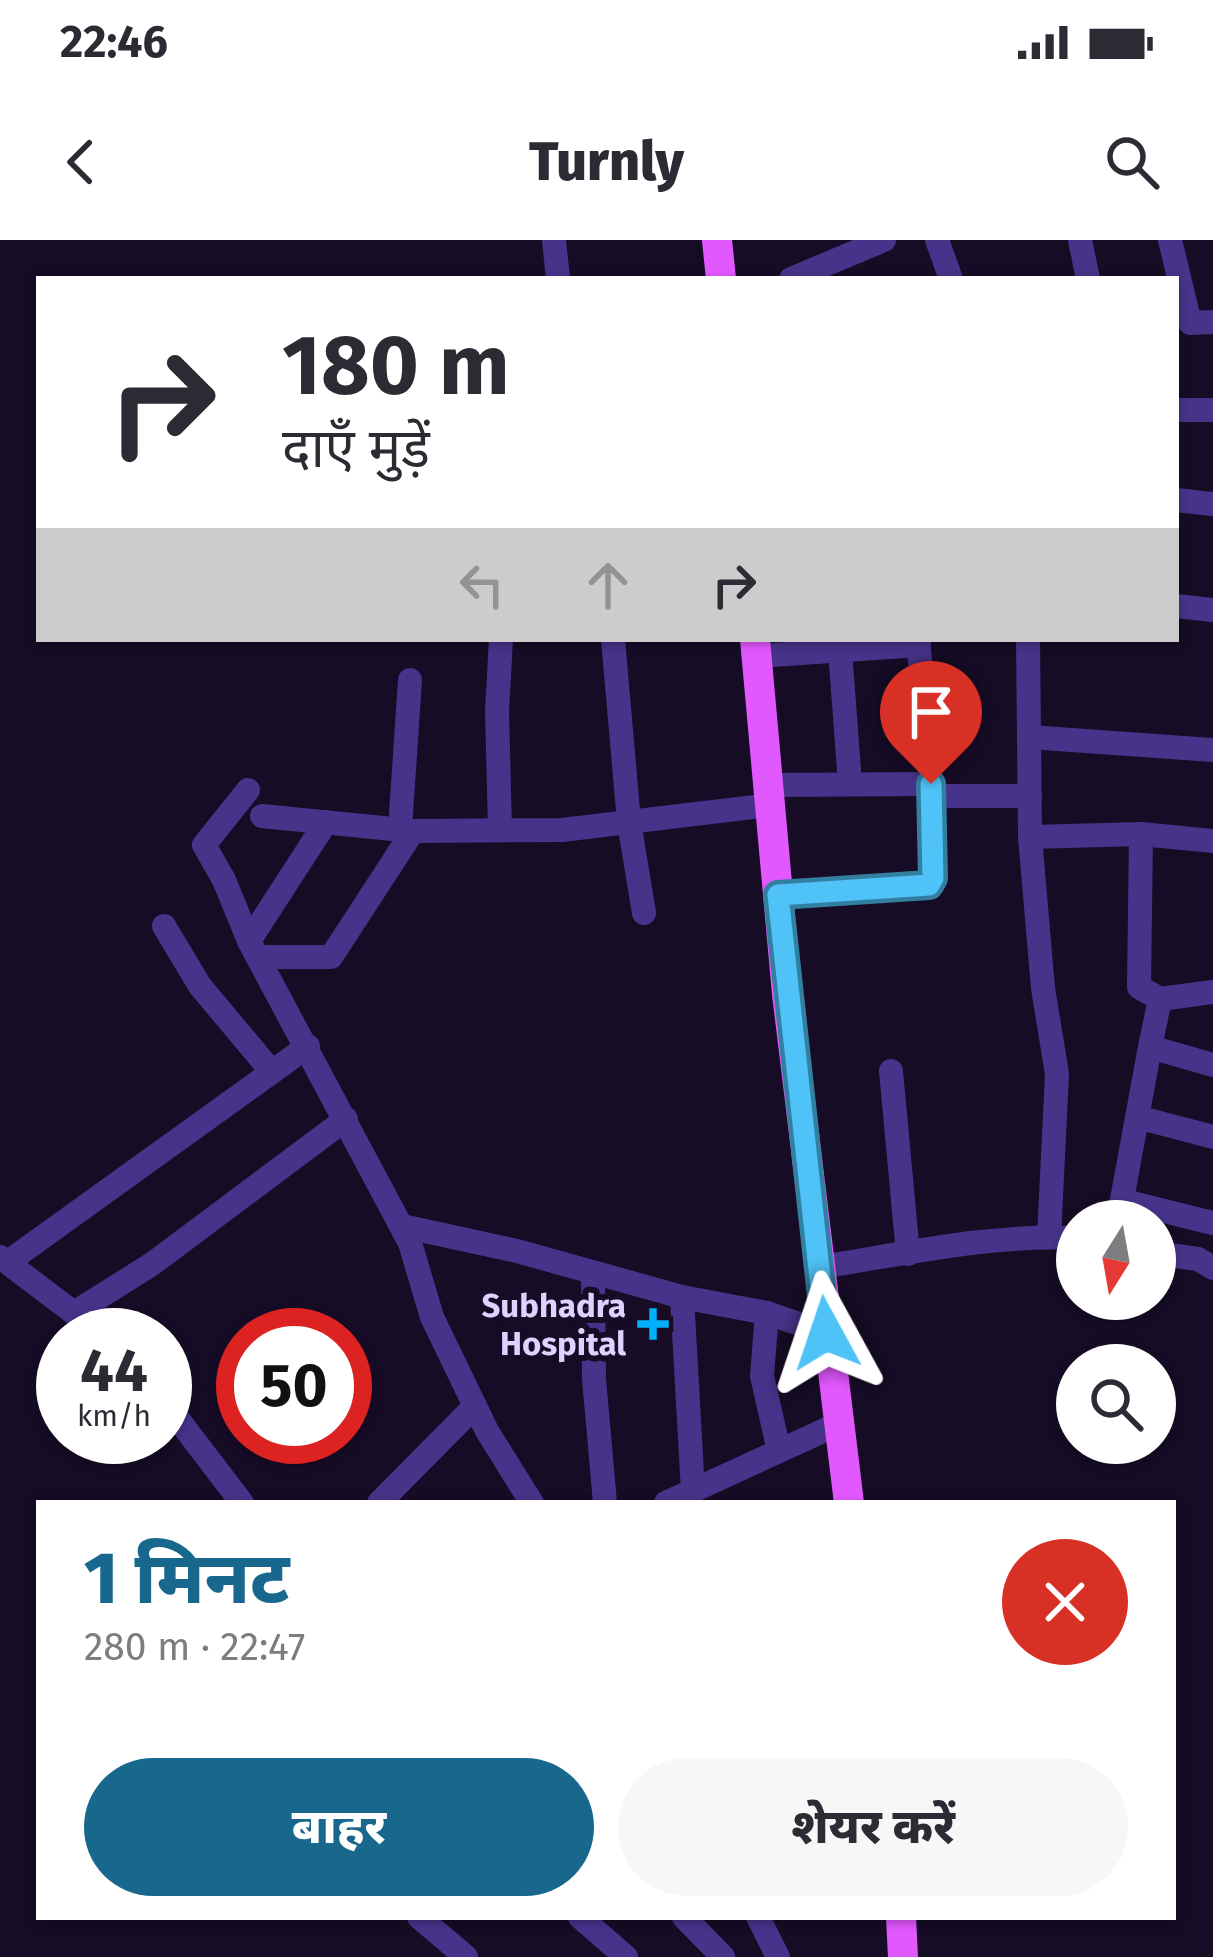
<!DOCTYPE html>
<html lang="hi">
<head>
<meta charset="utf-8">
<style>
  :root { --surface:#fff; --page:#f7f7f7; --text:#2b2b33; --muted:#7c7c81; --accent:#18678d }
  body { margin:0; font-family:"Fira Sans","Noto Sans Devanagari",sans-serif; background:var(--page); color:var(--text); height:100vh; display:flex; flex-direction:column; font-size:45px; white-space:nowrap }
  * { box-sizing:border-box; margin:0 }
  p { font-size:39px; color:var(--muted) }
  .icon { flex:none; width:66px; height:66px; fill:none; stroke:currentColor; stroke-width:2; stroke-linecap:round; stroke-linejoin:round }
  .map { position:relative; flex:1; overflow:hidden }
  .panel { position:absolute; left:36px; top:1260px; width:1140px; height:420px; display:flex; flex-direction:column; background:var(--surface); border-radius:0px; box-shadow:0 3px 9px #0004 }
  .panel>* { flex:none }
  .top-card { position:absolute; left:36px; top:36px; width:1143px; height:366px; border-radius:0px; box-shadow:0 3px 9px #0004; background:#fff; color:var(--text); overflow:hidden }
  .needle { width:78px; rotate:191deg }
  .buttons { position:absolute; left:1056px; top:960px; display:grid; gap:24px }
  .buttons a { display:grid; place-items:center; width:120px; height:120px; border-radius:50%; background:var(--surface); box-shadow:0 3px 9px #0004; font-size:60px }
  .speed { position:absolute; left:36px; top:1068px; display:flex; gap:24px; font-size:60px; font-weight:700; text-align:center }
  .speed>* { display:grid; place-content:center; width:156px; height:156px; border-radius:50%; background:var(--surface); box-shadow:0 3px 9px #0004; line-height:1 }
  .speed small { font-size:30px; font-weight:400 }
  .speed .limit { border:18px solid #d22; background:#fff; color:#111 }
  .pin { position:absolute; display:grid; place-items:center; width:102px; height:102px; color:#fff; margin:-123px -51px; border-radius:50% 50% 50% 0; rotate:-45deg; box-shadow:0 0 12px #0007 }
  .pin .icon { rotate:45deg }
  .me { position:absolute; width:132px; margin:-66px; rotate:355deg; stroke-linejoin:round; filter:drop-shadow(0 0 9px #0008) }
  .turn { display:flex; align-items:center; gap:42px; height:252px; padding:0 48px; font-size:54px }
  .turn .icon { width:156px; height:156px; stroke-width:2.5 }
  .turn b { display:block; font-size:84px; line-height:102px }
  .lanes { display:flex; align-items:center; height:114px; padding:0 48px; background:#0003; justify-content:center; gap:60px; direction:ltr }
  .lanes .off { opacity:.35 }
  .round { display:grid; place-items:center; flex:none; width:126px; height:126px; border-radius:63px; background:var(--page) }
  .summary { display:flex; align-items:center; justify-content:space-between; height:204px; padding:0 48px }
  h1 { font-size:72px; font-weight:800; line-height:90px; color:var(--accent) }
  .button { display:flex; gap:24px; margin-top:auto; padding:24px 48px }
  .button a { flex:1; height:138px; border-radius:72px; background:var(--accent); color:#fff; font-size:48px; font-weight:800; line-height:138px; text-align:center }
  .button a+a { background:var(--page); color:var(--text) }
  .status { display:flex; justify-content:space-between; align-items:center; height:84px; padding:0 60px; background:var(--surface); direction:ltr }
  .status svg { height:33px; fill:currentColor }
  header { display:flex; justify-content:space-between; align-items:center; height:156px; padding:0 48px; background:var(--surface); font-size:54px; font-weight:800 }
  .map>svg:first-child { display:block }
</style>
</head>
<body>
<div class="status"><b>22:46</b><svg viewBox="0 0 49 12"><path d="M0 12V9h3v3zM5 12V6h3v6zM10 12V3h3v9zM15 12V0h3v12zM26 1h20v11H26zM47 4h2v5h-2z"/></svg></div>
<header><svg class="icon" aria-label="back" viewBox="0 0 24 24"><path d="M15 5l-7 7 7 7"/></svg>Turnly<svg class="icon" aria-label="search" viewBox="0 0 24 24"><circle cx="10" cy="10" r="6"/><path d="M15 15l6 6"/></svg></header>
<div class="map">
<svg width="1213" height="1717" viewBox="0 0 1213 1717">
  <rect width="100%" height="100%" fill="#160c26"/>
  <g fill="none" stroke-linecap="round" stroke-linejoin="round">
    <g stroke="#47338a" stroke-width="24">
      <polyline points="554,0 558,39"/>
      <polyline points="937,0 951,39"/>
      <polyline points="1080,0 1088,39"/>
      <polyline points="1170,0 1190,83 1213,82"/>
      <polyline points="791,39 884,0"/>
      <polyline points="1176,170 1213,170"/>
      <polyline points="1176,260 1213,264"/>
      <polyline points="1176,366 1213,370"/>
      <polyline points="613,399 629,582 644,673"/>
      <polyline points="1028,399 1030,597 1043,748 1057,834 1049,997"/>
      <polyline points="840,410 850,544"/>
      <polyline points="757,416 919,405"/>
      <polyline points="1029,497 1213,510"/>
      <polyline points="768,545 931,544"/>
      <polyline points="248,550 204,605 224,640 249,701 410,1003 432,1077 487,1191 532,1263"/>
      <polyline points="932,556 1030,556"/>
      <polyline points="262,576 413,591 562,590 770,565"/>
      <polyline points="400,589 410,440"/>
      <polyline points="500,590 497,471 501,399"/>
      <polyline points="1141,594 1213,601"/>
      <polyline points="1030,597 1141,594 1139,747 1160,759"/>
      <polyline points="778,655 929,645 933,638 932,556 918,399"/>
      <polyline points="164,686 200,746 272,832"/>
      <polyline points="249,701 326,582"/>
      <polyline points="258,717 331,717 413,591"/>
      <polyline points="1150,807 1160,759 1213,752"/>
      <polyline points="891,831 908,1014"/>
      <polyline points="1137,877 1213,897"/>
      <polyline points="1124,961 1213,983"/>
      <polyline points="1118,981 1150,807 1213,825"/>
      <polyline points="402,986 517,1011 682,1057 767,1073 826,1093"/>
      <polyline points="1155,1013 1198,1019 1213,1028"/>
      <polyline points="0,1017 74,1073 97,1095"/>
      <polyline points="8,1022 308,806"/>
      <path d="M820 1027C904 1014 991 994 1077 998"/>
      <polyline points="593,1033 594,1139 605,1263"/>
      <polyline points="682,1057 693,1251"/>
      <polyline points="74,1073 152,1024 346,879"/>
      <polyline points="767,1073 762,1136 779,1211"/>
      <polyline points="165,1162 242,1263"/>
      <polyline points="379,1263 475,1166"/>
      <polyline points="666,1263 838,1184"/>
      <polyline points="419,1677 466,1717"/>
      <polyline points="580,1677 626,1717"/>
      <polyline points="684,1677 723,1717"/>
      <polyline points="758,1677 778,1717"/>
    </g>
    <g stroke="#e258ff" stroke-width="30">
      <polyline points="717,0 721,39"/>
      <polyline points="755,399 787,754 849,1263"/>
      <polyline points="901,1677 903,1717"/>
    </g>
  </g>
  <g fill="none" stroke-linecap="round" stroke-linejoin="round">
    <defs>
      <polyline id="route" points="826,1093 778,655 929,645 933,638 931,544"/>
    </defs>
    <use href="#route" stroke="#337fa1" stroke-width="30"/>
    <use href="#route" stroke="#4fc3f7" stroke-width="21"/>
  </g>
  <path fill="#00b0fc" stroke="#160c26" stroke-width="4.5" d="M647 1066h12v12h12v12h-12v12h-12v-12h-12v-12h12z"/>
  <g text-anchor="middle" stroke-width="12" stroke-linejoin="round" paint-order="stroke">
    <g font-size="33" font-weight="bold" fill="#e0d1ff" stroke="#160c26" text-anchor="end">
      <text x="626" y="1077">Subhadra<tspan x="626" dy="38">Hospital</tspan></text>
    </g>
  </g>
</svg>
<div class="buttons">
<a><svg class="needle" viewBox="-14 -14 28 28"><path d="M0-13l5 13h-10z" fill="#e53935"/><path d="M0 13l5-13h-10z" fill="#7c7c81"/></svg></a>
<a><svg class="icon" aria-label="search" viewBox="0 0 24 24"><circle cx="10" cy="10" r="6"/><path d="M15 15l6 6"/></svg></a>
</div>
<div class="speed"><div>44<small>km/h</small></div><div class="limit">50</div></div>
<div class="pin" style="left:931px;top:544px;background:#d93025"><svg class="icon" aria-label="arrive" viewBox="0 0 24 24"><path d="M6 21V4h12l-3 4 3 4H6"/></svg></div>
<svg class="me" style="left:826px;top:1093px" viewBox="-20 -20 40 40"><path d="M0-17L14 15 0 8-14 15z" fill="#4fc3f7" stroke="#fff" stroke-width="4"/></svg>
<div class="top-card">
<div class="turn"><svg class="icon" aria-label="right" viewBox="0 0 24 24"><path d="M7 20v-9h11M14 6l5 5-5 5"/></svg><div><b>180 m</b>दाएँ मुड़ें</div></div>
<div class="lanes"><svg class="icon off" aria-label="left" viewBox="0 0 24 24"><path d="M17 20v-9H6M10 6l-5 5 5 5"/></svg><svg class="icon off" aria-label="ahead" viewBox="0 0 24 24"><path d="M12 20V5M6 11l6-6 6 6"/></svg><svg class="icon" aria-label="right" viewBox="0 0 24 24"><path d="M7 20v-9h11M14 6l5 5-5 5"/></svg></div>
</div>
<section class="panel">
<div class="summary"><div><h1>1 मिनट</h1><p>280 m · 22:47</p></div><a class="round" style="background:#d93025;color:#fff"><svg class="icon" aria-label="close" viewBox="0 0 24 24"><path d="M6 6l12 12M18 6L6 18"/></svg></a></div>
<div class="button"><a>बाहर</a><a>शेयर करें</a></div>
</section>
</div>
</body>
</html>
